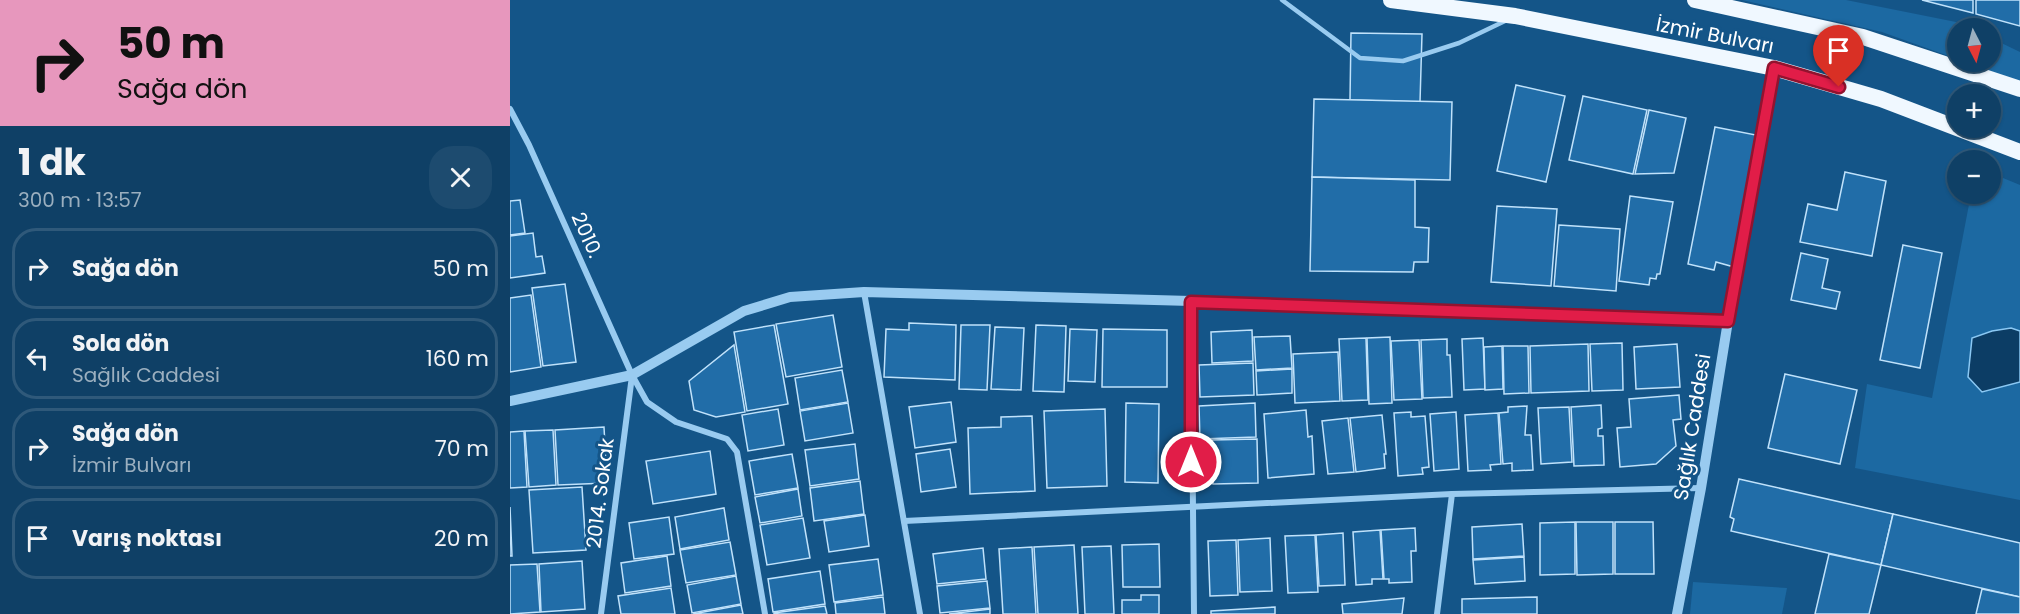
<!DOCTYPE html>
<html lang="tr">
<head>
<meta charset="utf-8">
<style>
  :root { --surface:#0f4066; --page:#1d4b6f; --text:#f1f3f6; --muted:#9bafbf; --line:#2f597a }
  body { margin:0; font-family:Poppins,sans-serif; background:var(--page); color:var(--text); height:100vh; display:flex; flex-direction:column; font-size:22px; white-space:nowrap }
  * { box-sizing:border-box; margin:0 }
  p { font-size:20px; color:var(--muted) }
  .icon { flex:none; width:33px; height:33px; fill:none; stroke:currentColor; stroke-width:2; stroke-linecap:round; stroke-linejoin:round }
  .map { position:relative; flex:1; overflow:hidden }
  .details { display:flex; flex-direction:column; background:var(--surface); width:510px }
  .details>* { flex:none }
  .top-card { background:#e797bd; color:#111; overflow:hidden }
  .needle { width:39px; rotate:174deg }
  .controls { position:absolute; left:1437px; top:18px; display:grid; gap:12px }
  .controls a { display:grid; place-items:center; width:54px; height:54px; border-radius:50%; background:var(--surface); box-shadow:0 2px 4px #0004,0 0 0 2px var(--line); font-size:30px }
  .pin { position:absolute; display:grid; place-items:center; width:51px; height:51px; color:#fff; margin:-62px -26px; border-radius:50% 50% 50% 0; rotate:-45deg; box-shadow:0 0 6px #0007 }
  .pin .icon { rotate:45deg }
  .me { position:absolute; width:66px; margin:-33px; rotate:0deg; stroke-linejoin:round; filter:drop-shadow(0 0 4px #0008) }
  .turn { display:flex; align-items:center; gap:21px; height:126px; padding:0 18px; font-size:27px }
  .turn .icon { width:78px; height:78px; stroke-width:2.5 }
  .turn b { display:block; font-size:42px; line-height:51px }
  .round { display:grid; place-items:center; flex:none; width:63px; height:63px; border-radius:24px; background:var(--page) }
  .headline { display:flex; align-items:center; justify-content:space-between; height:102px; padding:0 18px }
  h1 { font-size:36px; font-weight:700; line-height:45px }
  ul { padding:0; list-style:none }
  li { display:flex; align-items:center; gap:18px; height:81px; margin:0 12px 9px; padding:0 6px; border:3px solid var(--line); border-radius:24px }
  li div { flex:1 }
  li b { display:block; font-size:22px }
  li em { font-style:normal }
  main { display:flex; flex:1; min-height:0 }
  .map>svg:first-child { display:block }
</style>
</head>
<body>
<main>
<section class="details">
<div class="top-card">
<div class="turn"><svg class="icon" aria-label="right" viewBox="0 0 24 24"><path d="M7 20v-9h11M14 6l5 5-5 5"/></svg><div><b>50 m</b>Sağa dön</div></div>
</div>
<div class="headline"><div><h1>1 dk</h1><p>300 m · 13:57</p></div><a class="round"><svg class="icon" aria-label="close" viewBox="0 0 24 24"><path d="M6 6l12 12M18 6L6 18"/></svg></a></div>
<ul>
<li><svg class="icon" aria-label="right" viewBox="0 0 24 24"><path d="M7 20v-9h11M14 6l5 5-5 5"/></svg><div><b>Sağa dön</b></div><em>50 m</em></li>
<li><svg class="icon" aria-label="left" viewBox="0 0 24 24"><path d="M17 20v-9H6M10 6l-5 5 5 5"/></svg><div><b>Sola dön</b><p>Sağlık Caddesi</p></div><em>160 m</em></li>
<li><svg class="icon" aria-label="right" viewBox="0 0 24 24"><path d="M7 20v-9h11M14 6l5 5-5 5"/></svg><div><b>Sağa dön</b><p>İzmir Bulvarı</p></div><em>70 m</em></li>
<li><svg class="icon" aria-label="arrive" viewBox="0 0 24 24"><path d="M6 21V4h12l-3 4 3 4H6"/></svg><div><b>Varış noktası</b></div><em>20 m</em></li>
</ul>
</section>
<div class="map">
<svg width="1510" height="614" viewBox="0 0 1510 614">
  <rect width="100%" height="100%" fill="#145588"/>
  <g fill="#1c69a2">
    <polygon points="1232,0 1336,0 1446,22 1459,28 1448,28 1447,59 1372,32"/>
    <polygon points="1481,38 1510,52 1510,82 1454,62 1480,62"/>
    <polygon points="1481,173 1510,185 1510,500 1345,468 1357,384 1422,398 1461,194 1480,194"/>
    <polygon points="1183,582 1277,588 1272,614 1180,614"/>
  </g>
  <polygon fill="#0c3d65" stroke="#8bc8f3" stroke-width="1.5" points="1501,328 1510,331 1510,382 1472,392 1458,377 1462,338 1482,331"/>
  <g fill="#216da8" stroke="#c0e2fb" stroke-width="1.5">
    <polygon points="1412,0 1463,0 1463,13"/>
    <polygon points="1466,0 1510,0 1510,26 1466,14"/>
    <polygon points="841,33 912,34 910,102 840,100"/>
    <polygon points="1006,85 1055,96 1036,182 987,171"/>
    <polygon points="1073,96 1137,110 1123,174 1059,160"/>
    <polygon points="804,99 942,102 940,180 802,177"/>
    <polygon points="1139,110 1176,118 1164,173 1125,174"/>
    <polygon points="1205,127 1251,136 1224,267 1206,262 1204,270 1178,264"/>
    <polygon points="1335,172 1376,181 1362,256 1290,242 1298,204 1327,210"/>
    <polygon points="802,177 905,180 905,227 919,228 918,262 904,262 903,272 800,271"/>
    <polygon points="1120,196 1163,202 1150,274 1147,274 1146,279 1140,278 1139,285 1109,281"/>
    <polygon points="10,200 15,233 0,235 0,201"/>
    <polygon points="987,206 1047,209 1041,286 981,282"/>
    <polygon points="1049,225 1110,229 1106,291 1044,286"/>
    <polygon points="23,233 26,257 32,256 35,273 0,278 0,236"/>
    <polygon points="1393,245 1432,253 1410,368 1370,360"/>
    <polygon points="1291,253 1318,259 1312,288 1330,292 1326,309 1281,300"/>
    <polygon points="55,284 66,362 33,366 22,288"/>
    <polygon points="21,295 31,367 0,372 0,298"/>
    <polygon points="323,315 332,367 276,377 266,324"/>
    <polygon points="399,323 446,325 445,380 374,377 376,329 399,330"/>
    <polygon points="264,325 278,404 237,411 224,332"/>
    <polygon points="451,325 480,325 477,390 449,389"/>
    <polygon points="526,325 556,326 554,392 523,391"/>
    <polygon points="485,327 514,328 511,390 481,389"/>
    <polygon points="560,329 587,330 585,382 558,381"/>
    <polygon points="593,329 657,330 657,387 592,387"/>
    <polygon points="742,330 743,361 702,363 701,332"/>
    <polygon points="780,336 782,368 746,370 744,337"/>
    <polygon points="880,337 882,403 859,404 857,338"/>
    <polygon points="856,338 858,400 832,401 829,339"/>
    <polygon points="973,338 975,389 954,390 952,339"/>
    <polygon points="937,339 937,355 940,355 942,397 913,398 911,340"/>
    <polygon points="909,340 912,399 884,400 881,341"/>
    <polygon points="1112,343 1113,390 1082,391 1080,344"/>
    <polygon points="1078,344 1079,391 1021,393 1020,346"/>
    <polygon points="1167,344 1170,387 1126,389 1124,347"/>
    <polygon points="224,345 235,412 206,417 184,410 179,381"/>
    <polygon points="992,346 993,389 975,390 974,347"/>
    <polygon points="993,346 1018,346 1019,393 994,394"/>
    <polygon points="828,352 830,401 785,403 783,354"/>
    <polygon points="743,363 744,395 690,397 689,365"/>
    <polygon points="782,369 782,393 747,395 746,371"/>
    <polygon points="332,370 338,402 290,410 285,378"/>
    <polygon points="1275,374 1347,390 1330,464 1258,448"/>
    <polygon points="1169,395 1171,419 1163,420 1166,446 1146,464 1110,467 1107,428 1121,427 1119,399"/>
    <polygon points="441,402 446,442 405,448 399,407"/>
    <polygon points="338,403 343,433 295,441 290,411"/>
    <polygon points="616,403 649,404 648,483 615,482"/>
    <polygon points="745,403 746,437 690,439 689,406"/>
    <polygon points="1091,405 1092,428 1088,429 1088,436 1093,436 1094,465 1064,466 1061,407"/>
    <polygon points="1017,406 1015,435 1021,435 1023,470 1002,471 1002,463 993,464 989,413 998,412 998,407"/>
    <polygon points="1059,407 1062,462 1031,464 1028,408"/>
    <polygon points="268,409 274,445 238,451 232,415"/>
    <polygon points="595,409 597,486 537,488 534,411"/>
    <polygon points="796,410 798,437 802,436 804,474 758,478 754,414"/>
    <polygon points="901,412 901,417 915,416 919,467 912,468 913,474 888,476 884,413"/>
    <polygon points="946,412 949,469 924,471 920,414"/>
    <polygon points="988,413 991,464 980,465 981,470 958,471 955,415"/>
    <polygon points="872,415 876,454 874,454 875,468 846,472 840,418"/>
    <polygon points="522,416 525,491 460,494 458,428 491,427 491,417"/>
    <polygon points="838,418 844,472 818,474 812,421"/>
    <polygon points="94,427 97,483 48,485 45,430"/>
    <polygon points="43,430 46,485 19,487 15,431"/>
    <polygon points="14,431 17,487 0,488 0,432"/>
    <polygon points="747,439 748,483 703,484 702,440"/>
    <polygon points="345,444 349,479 300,486 295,450"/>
    <polygon points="440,449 446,487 411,492 406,454"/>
    <polygon points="200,451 206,494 143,504 136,461"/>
    <polygon points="282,454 288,488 245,495 239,461"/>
    <polygon points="1229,479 1383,514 1371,565 1221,531 1224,519 1220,517"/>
    <polygon points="350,481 354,514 304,521 300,488"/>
    <polygon points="72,487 76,550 23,553 19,490"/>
    <polygon points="288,489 292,516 250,523 245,497"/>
    <polygon points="0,507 2,556 0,556"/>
    <polygon points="214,508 219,540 170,549 165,517"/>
    <polygon points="1383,514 1510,543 1510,597 1371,565"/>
    <polygon points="355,515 359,546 319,552 314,521"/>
    <polygon points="159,517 164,554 124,559 119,523"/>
    <polygon points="293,518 300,558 257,565 250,525"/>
    <polygon points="1065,522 1065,574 1030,575 1030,523"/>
    <polygon points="1066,522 1103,522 1103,574 1067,575"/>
    <polygon points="1105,522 1143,522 1144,574 1105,574"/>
    <polygon points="1012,524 1014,556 963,559 962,527"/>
    <polygon points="905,528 906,551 901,551 902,582 879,583 879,579 874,579 871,530"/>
    <polygon points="870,530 873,579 862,579 862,584 846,585 843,532"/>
    <polygon points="833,533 835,585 809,586 806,535"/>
    <polygon points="805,535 808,592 778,593 775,536"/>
    <polygon points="760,538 762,591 730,592 728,540"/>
    <polygon points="726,540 728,595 700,596 698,541"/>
    <polygon points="220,542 226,575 176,583 170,550"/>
    <polygon points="649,544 650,587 613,587 612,545"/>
    <polygon points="564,545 568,614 528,614 524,547"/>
    <polygon points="601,546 604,614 575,614 572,547"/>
    <polygon points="522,547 526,614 493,614 489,549"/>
    <polygon points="473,548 476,579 427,584 423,554"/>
    <polygon points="1319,554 1371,565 1359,614 1305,614"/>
    <polygon points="157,556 161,586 115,593 111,563"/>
    <polygon points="1014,557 1015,581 965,584 963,560"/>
    <polygon points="368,559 373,595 324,602 319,565"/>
    <polygon points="72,561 75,609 31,612 29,564"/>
    <polygon points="27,564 30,612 0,614 0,565"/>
    <polygon points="310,571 315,604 263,612 258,579"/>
    <polygon points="226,576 231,604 182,613 177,585"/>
    <polygon points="477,581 480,608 430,613 427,586"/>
    <polygon points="161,588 165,614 111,614 108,596"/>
    <polygon points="1472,589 1510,597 1510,614 1466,614"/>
    <polygon points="631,595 649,595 649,614 612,614 612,600 631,600"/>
    <polygon points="373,597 375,614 326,614 325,603"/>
    <polygon points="1027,597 1027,614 952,614 952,599"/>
    <polygon points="894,598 892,614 833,614 832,604"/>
    <polygon points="231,605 233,614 183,614"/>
    <polygon points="315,606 317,614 264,614 264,613"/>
    <polygon points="765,607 765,614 701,614 701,611"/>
    <polygon points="480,609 480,614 439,614"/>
  </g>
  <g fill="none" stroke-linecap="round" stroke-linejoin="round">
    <polyline stroke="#99cbf0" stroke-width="4.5" points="772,0 850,58 893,61 949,43 997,20"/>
    <g stroke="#99cbf0" stroke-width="6">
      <polyline points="0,109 19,145 122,375 137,402 166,422 217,439 227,452 255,614"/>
      <polyline points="354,292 410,614"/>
      <polyline points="681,301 684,614"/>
      <polyline points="394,521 942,494 1191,488"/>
      <polyline points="91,614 122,376"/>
      <polyline points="927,614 942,494"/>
    </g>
    <g stroke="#99cbf0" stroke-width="10">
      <polyline points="0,401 122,375 234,311 280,297 354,292 681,301 1218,321"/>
      <polyline points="1167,614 1191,488 1218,321 1264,68"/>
    </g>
    <g stroke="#f0f8ff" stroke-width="16">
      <polyline points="881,0 1005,16 1264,68 1371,99 1510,152"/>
      <polyline points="1185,0 1353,37 1510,89"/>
    </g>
  </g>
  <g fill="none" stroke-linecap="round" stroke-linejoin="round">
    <defs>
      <polyline id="route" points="681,462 681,302 1218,321 1264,68 1329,87"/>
    </defs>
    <use href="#route" stroke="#92132f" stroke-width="15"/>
    <use href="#route" stroke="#e11d48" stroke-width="10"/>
  </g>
  <g text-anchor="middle" stroke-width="6" stroke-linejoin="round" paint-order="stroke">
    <g font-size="20" fill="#fff" stroke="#145588">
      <text transform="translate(1205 35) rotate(11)" y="7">İzmir Bulvarı</text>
      <text transform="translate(77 235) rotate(66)" y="7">2010.</text>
      <text transform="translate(1182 427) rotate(-81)" y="7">Sağlık Caddesi</text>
      <text transform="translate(90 493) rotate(-83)" y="7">2014. Sokak</text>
    </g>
  </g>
</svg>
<div class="controls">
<a><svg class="needle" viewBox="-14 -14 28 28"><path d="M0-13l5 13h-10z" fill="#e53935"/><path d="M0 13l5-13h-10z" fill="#9bafbf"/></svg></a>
<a>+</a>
<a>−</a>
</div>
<div class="pin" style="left:1329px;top:87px;background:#d93025"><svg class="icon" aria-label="arrive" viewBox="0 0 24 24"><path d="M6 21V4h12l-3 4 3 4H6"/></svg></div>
<svg class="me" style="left:681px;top:462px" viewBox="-20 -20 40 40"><circle r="17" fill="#e11d48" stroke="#fff" stroke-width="3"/><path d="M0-11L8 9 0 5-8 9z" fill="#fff"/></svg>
</div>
</main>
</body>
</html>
